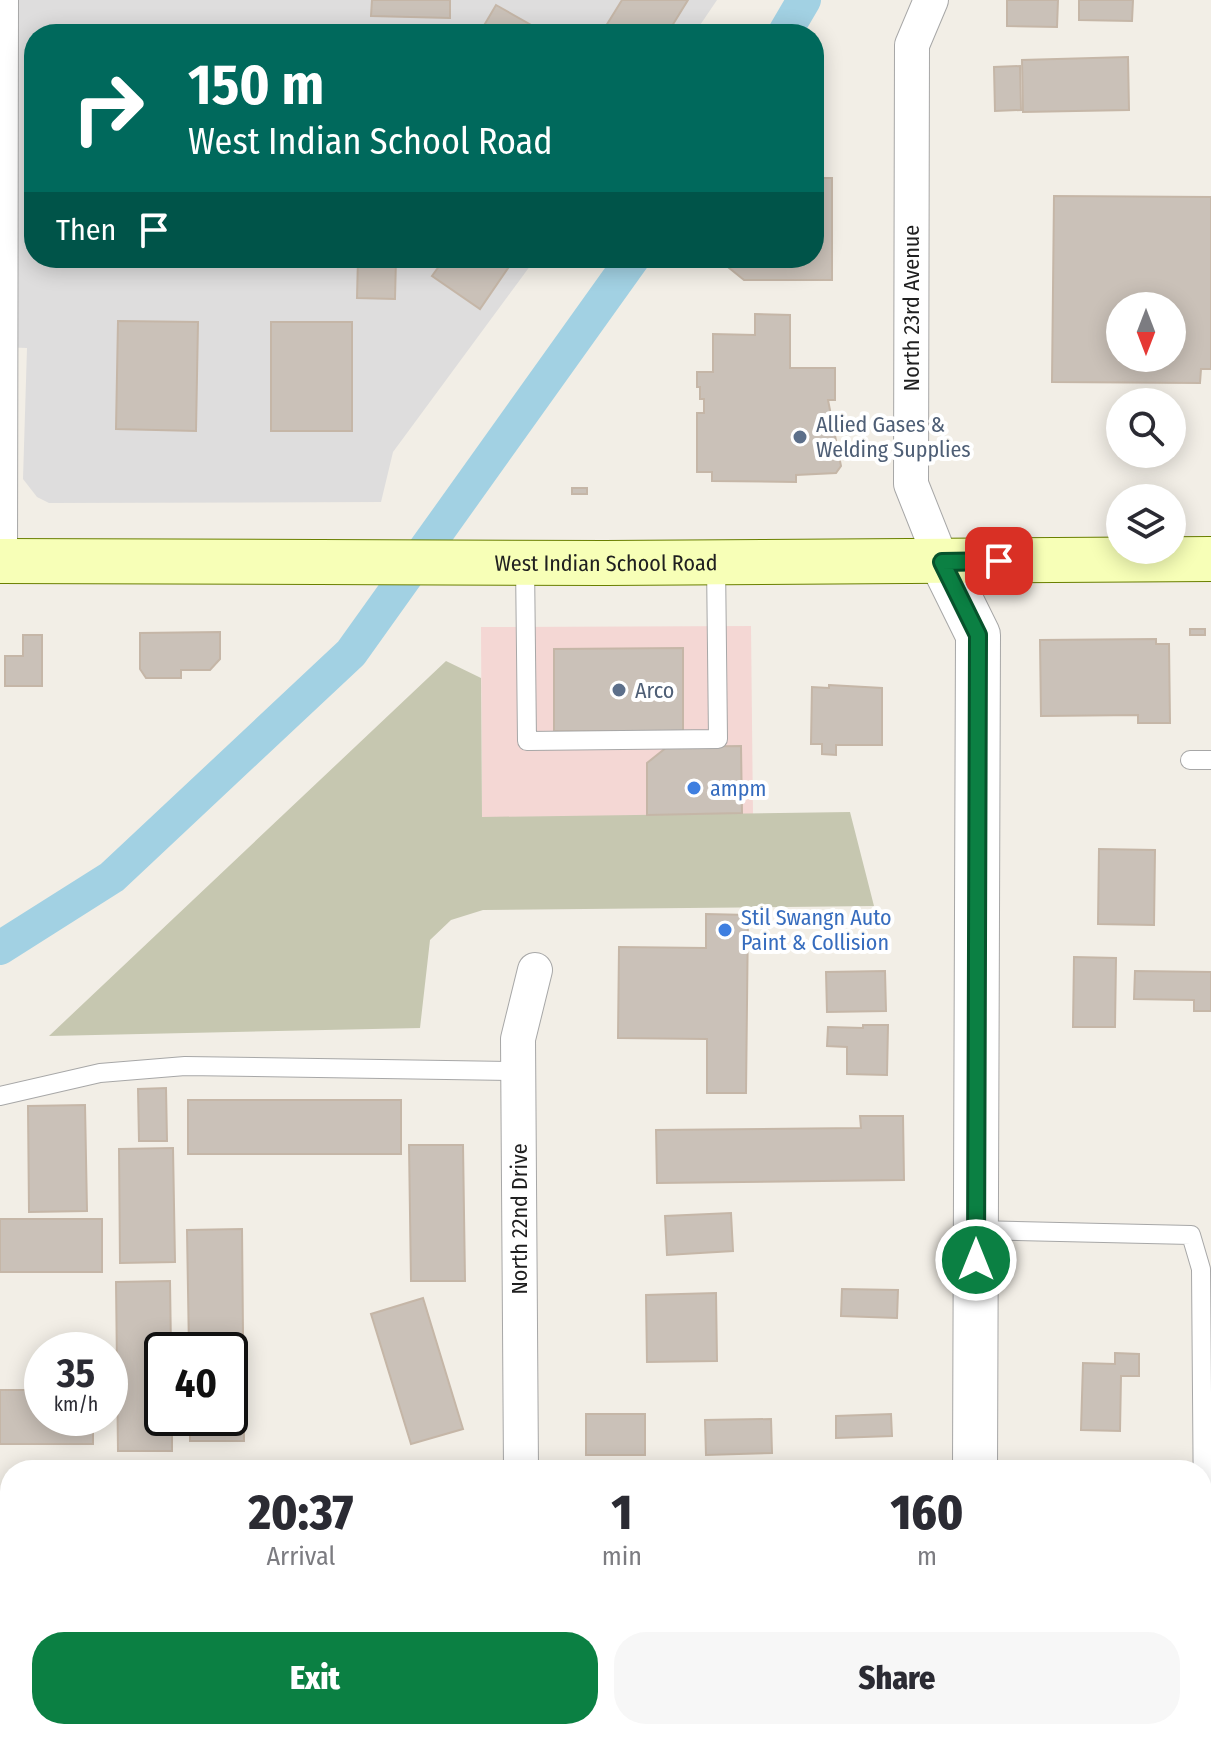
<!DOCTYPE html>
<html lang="en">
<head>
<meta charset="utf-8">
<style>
  :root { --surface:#fff; --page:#f7f7f7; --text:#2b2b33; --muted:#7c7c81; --accent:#0b8043 }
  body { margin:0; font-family:"Fira Sans Condensed",sans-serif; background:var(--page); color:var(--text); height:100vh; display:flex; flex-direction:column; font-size:30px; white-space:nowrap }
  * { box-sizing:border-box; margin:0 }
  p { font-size:26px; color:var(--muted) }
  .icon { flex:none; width:44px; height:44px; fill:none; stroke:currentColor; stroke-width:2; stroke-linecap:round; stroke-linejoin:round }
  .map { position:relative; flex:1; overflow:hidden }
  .details { position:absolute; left:0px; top:1460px; width:1212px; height:280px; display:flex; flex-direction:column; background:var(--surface); border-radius:32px 32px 0 0; box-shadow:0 4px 20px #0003 }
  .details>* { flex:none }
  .hud { position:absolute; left:24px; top:24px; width:800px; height:244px; border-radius:32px; box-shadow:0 4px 20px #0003; background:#00695c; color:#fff; overflow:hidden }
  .needle { width:52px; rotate:180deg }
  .buttons { position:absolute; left:1106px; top:292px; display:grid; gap:16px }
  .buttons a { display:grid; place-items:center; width:80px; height:80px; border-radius:50%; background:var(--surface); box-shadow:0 4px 20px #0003; font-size:40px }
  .speed { position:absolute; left:24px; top:1332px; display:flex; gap:16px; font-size:40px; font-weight:700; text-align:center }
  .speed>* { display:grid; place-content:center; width:104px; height:104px; border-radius:50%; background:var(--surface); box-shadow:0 4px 20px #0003; line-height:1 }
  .speed small { font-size:20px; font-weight:400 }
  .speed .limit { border:4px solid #111; border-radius:12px; background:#fff; color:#111 }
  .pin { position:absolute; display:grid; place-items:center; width:68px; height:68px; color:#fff; margin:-34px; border-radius:16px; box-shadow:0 4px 12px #0006 }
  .me { position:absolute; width:88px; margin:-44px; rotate:0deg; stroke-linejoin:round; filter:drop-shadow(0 0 6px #0008) }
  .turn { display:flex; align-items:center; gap:28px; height:168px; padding:0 32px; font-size:36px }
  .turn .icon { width:104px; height:104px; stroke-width:2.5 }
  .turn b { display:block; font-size:56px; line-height:68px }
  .then { display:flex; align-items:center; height:76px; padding:0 32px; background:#0003; gap:16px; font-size:30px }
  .eta { display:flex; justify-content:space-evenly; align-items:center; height:136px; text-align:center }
  .eta b { font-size:48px; font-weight:800; line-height:56px }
  .cta { display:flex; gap:16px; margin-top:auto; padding:16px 32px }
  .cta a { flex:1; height:92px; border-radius:32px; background:var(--accent); color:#fff; font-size:32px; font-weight:800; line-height:92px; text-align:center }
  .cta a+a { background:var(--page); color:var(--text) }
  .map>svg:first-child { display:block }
</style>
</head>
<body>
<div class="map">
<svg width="1211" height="1740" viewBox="0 0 1211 1740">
  <rect width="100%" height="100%" fill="#f2eee6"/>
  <polygon fill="#dedddd" points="0,0 717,0 694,34 34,34 34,258 536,258 393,452 381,502 49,503 37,497 23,479 27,348 0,347"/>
  <polygon fill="#f4d7d4" points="751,626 753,816 482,817 481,627"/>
  <polygon fill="#c6c7b0" points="446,661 481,678 482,817 850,812 874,906 483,910 451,920 430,940 420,1028 49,1036"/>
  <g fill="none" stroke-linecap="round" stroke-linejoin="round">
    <g stroke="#a2d1e3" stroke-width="34">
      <polyline points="784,34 804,0"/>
      <polyline points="0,948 112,877 351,653 633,258"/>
    </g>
  </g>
  <g fill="#cac1b8" stroke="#c5b6a7" stroke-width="2" fill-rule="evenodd">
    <polygon points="372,0 450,0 450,18 371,16"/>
    <polygon points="622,0 688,0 667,34 601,34"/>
    <polygon points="1007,0 1058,0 1057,27 1007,26"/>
    <polygon points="1079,0 1133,0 1132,21 1079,20"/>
    <polygon points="496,5 547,34 479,34"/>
    <polygon points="1128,57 1129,110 1023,112 1022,60"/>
    <polygon points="1020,66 1021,110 995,111 994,67"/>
    <polygon points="814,178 832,178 832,280 744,280 728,267 735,258 814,258"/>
    <path d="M1054 196 1211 197V369H1201L1200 383 1052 382ZM1120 306H1172V358H1120Z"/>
    <polygon points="358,258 396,258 395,299 357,298"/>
    <polygon points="445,258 515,258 480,309 432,276"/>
    <polygon points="755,314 790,315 790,368 835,368 835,400 828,400 841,466 836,473 796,475 796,482 712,481 712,472 697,472 697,413 704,413 704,399 700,399 700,387 697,387 697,372 713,372 713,334 755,335"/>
    <polygon points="118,321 198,322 196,431 116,429"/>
    <rect x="271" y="322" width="81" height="109"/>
    <rect x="572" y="488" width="15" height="6"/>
    <rect x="1190" y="629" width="15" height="6"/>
    <polygon points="220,632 220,659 210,670 181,670 181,678 146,678 140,669 140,633"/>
    <polygon points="23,635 42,635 42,686 5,686 5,656 23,656"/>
    <polygon points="1156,639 1156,644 1169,644 1170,723 1138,723 1138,715 1041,716 1040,640"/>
    <polygon points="683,648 683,731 554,731 554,649"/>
    <polygon points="829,685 882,688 882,745 836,745 836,755 822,754 822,744 811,744 812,687 829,688"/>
    <polygon points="741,746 742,813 647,815 647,763 667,747"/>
    <polygon points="1099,849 1155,850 1154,925 1098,924"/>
    <polygon points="706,914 748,915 746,1093 707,1093 707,1039 618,1038 619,947 706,948"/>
    <polygon points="1074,957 1116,958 1115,1027 1073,1027"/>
    <polygon points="885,971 886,1011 827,1012 826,972"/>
    <polygon points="1135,971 1211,972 1211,1011 1194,1011 1194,1000 1134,999"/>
    <polygon points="863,1025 888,1025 887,1075 847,1074 847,1047 827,1046 828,1027 863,1028"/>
    <polygon points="166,1088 167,1141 139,1141 138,1089"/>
    <rect x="188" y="1100" width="213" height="54"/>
    <polygon points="85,1105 87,1211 29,1212 28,1106"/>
    <polygon points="860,1116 903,1116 904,1180 657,1183 656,1130 861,1128"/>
    <polygon points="409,1145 463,1145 465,1281 411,1281"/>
    <polygon points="173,1148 175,1262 120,1263 119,1149"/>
    <polygon points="731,1213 733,1251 667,1255 665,1216"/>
    <rect x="0" y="1219" width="102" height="53"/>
    <polygon points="242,1229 244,1441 190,1441 190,1418 230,1418 230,1350 189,1350 187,1230"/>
    <polygon points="170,1281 171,1350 162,1350 162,1418 172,1418 172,1451 118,1451 116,1282"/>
    <polygon points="842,1289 898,1290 897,1318 841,1316"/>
    <polygon points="716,1293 717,1361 647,1362 646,1295"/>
    <polygon points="423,1298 463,1429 411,1444 371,1314"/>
    <polygon points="1115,1353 1139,1354 1139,1376 1121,1376 1120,1431 1081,1430 1083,1363 1115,1364"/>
    <polygon points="0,1390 42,1390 42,1418 93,1418 93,1444 0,1444"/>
    <rect x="586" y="1414" width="59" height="41"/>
    <polygon points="891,1414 892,1436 836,1438 836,1416"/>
    <polygon points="771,1419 772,1453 706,1455 705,1420"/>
    <polygon points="1202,1592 1211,1592 1211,1740 1189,1740 1189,1730 1202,1730"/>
    <rect x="0" y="1645" width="10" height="49"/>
    <rect x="606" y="1730" width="46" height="9"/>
    <polygon points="1036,1730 1117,1730 1117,1740 1037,1740"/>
    <rect x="1126" y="1730" width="27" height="10"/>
  </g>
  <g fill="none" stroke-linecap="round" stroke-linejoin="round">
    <defs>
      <g id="service">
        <polyline points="525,563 527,741 718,739 716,562"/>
        <polyline points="1190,760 1211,760"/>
        <polyline points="0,1096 100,1073 185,1066 518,1071"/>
        <polyline points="976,1230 1191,1235 1201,1269 1203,1516"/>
        <polyline points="1171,1730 1171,1740"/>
        <polyline points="323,1740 323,1730"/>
      </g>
      <g id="minor">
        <polyline points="931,0 912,45 911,484 942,562"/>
        <polyline points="0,561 1,0"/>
        <polyline points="521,1470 518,1039 535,970"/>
        <polyline points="1202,1516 1211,1516"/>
        <polyline points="0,1521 10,1521"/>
      </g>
      <g id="tertiary">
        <polyline points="942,562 978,635 975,1470"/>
        <polyline points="973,1740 974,1730"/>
      </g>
      <g id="secondary">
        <path id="s1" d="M0 561 605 563 1211 559"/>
      </g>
    </defs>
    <use href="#service" stroke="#a7a7a7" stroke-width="20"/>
    <use href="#minor" stroke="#a7a7a7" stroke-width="36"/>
    <use href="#tertiary" stroke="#a7a7a7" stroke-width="46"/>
    <use href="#secondary" stroke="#6a7f00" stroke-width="46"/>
    <use href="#service" stroke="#fff" stroke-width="18"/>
    <use href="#minor" stroke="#fff" stroke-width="34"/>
    <use href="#tertiary" stroke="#fff" stroke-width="44"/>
    <use href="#secondary" stroke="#f7ffb7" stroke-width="44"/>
  </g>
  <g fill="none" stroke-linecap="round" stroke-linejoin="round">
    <defs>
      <polyline id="route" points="976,1260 978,635 942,562 999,561"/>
    </defs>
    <use href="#route" stroke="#07532c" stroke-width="20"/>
    <use href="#route" stroke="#0b8043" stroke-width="14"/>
  </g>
  <g fill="#5c6f8a" stroke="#fff" stroke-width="3">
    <circle cx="800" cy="437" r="8"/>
    <circle cx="619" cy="690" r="8"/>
  </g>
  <g fill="#3f7fe0" stroke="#fff" stroke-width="3">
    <circle cx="694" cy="788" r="8"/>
    <circle cx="725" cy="930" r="8"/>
  </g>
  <g text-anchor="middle" stroke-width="8" stroke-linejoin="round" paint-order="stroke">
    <g font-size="22" fill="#202020" stroke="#fff">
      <text transform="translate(911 308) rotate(-90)" y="8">North 23rd Avenue</text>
      <text dy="8" stroke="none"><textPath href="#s1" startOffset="606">West Indian School Road</textPath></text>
      <text transform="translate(519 1219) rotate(-90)" y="8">North 22nd Drive</text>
    </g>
    <g font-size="22" fill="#4e5e75" stroke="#fff" text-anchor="start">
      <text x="816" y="432">Allied Gases &amp;<tspan x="816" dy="25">Welding Supplies</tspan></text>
      <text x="635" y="698">Arco</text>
    </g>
    <g font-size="22" fill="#366cbe" stroke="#fff" text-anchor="start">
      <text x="710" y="796">ampm</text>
      <text x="741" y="925">Stil Swangn Auto<tspan x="741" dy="25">Paint &amp; Collision</tspan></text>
    </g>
  </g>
</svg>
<div class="buttons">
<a><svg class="needle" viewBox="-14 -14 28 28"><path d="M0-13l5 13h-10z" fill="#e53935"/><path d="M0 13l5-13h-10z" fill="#7c7c81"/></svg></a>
<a><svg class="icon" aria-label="search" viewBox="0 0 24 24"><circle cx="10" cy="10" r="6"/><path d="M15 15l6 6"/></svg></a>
<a><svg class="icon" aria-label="layers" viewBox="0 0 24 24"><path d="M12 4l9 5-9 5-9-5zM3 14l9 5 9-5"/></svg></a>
</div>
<div class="speed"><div>35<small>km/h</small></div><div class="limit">40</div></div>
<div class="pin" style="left:999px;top:561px;background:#d93025"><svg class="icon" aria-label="arrive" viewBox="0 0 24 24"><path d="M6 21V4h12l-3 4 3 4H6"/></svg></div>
<svg class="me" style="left:976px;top:1260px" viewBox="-20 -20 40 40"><circle r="17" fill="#0b8043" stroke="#fff" stroke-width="3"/><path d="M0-11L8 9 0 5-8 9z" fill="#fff"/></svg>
<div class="hud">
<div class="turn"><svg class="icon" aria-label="right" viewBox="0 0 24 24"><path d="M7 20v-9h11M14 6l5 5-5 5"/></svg><div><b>150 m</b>West Indian School Road</div></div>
<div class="then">Then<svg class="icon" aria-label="arrive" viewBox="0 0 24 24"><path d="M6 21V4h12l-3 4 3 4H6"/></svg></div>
</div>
<section class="details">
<div class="eta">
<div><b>20:37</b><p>Arrival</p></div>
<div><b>1</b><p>min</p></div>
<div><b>160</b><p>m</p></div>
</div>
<div class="cta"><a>Exit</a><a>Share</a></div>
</section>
</div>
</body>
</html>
